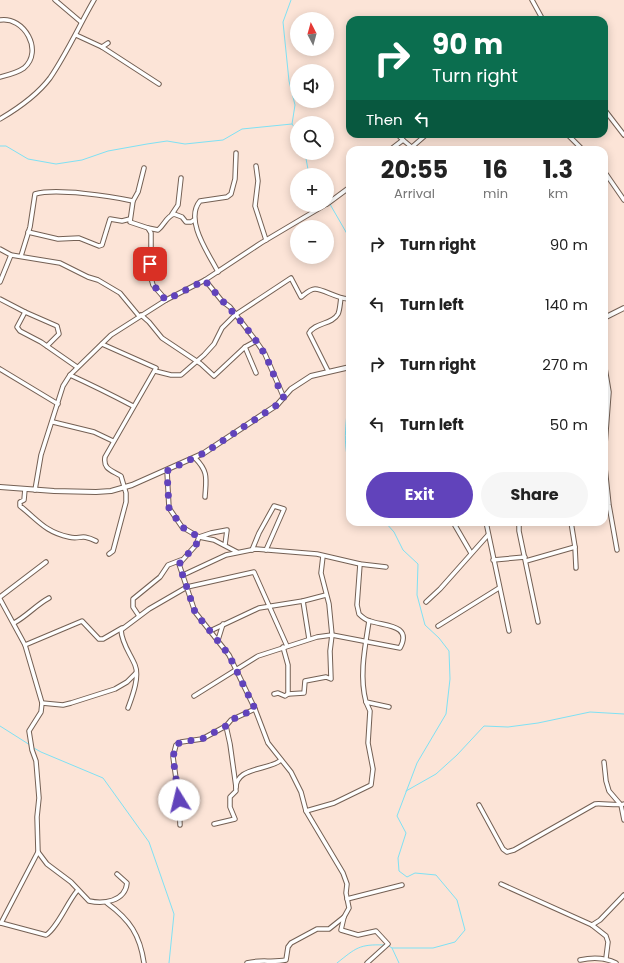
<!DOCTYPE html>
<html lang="en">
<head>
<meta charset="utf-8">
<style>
  :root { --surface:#fff; --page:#f6f6f6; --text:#222; --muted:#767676; --accent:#6143bb }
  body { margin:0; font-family:Poppins,sans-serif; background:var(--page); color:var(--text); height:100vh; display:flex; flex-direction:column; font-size:15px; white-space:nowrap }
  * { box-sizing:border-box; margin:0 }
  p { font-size:13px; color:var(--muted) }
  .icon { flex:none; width:22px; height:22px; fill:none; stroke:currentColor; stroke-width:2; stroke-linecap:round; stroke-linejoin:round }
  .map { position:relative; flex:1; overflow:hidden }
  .sheet { position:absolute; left:346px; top:146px; width:262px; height:380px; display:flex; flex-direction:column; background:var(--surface); border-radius:12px; box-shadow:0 2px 10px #0003 }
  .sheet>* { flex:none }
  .top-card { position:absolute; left:346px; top:16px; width:262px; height:122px; border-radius:12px; box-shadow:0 2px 10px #0003; background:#0b6e4f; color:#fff; overflow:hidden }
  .needle { width:26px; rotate:354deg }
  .controls { position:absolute; left:290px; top:12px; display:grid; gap:8px }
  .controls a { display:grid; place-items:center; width:44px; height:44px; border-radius:50%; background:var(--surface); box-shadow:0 2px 10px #0003; font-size:20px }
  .pin { position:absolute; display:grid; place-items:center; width:34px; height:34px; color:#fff; margin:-17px; border-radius:8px; box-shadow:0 2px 6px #0006 }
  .me { position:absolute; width:44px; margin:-22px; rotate:351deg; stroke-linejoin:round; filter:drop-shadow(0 0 3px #0008) }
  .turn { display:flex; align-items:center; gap:14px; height:84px; padding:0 20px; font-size:18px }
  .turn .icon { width:52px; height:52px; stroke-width:2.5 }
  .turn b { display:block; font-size:28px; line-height:34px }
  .then { display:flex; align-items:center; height:38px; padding:0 20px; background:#0003; gap:8px; font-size:15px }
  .eta { display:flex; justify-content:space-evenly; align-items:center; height:68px; text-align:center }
  .eta b { font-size:24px; font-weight:700; line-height:28px }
  .button { display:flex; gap:8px; margin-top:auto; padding:8px 20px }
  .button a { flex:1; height:46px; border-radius:24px; background:var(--accent); color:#fff; font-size:16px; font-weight:700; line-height:46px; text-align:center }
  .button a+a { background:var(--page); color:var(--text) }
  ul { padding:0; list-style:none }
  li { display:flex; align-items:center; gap:12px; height:60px; padding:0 20px }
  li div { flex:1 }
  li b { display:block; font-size:15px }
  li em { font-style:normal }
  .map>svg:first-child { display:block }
</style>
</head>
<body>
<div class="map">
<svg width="624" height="963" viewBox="0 0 624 963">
  <rect width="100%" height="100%" fill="#fce4d7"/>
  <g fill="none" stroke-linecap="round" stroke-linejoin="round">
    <g stroke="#7ee1f4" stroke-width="1">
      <polyline points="291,0 283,22 289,81 295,105 292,124 297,131"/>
      <polyline points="0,146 6,146 28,159 56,164 82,160 108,151 147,144 167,141 185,144 223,140 242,129 292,124"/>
      <polyline points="305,153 309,175"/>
      <polyline points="327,199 350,239"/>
      <path d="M350 393C346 419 342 443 350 468"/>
      <polyline points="385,522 394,532 403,550 418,564 417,595 425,625 439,638 449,651 450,679 446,714 417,763 397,816 406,833 398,858 399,871 407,877 415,873 436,875 457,900 465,930 455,942 433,948 392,948 389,946"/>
      <polyline points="0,726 30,745"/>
      <polyline points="32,747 41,752 103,778 149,842 174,914 169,963"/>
      <polyline points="406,791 436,774 457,755 484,726 508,727 538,723 590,712 624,714"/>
      <polyline points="392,948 399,963"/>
      <path d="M337 963C356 948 359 944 384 945"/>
    </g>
    <defs>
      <g id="minor">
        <polyline points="55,0 81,22"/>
        <polyline points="532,0 543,20"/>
        <path d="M0 20C24 16 44 51 24 68 17 73 8 75 0 77"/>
        <polyline points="76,35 102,47 108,43"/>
        <polyline points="102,47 159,84"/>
        <polyline points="604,109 624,135"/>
        <path d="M0 119C17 109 38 94 50 78 67 53 79 26 94 0"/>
        <polyline points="397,134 403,140"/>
        <polyline points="567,134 583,150"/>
        <polyline points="412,147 427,134"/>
        <polyline points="390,150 403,140 415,150"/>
        <polyline points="256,166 258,181 255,206 266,240"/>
        <polyline points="144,168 138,192 133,201 130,222 148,228 151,233 151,278 153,285 166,300"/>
        <polyline points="604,171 624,200"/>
        <polyline points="327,204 350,187"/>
        <polyline points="172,214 178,205 181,178"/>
        <path d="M148 228 158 230C165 224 166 217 174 214L182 217 186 222H191L194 220"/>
        <polyline points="28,232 58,239 79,238 99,246 102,245 110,219 122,221 130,219"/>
        <polyline points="0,249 11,255 60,263 88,277 98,280 120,293 139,316"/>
        <path d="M21 256 30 227 35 194C56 188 110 196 133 201"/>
        <path d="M218 272C209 254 184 220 200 201L227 197 231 194 235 179 236 153"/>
        <polyline points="205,280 261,243 325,205"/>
        <polyline points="0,282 11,255"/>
        <polyline points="0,299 25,312 17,327 20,331 41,342 77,367"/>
        <polyline points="25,312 57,326 59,334 47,346"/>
        <polyline points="141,315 149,322 162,338 201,364 214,376 245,347 256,341"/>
        <path d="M102 344 156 368 105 457C103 469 111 470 121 476L126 493V502L113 551 109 554"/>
        <polyline points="245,347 256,373"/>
        <polyline points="604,362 609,392 604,458"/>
        <polyline points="0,369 58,404"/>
        <path d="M155 371 171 375H181L204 355 214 344 222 328 235 315 291 278 301 297C305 294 310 289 315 289 323 289 336 298 348 299"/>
        <path d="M328 371 309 333C315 322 332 325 338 314 340 310 340 303 341 298"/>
        <path d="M70 375C92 385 112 395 133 406"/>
        <polyline points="53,422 94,432 113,441"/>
        <path d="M195 458C209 472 206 479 205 497"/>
        <polyline points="604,458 609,505 617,550"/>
        <polyline points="167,471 169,508 182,527 199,537 196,545 179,564 195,612 229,655 255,709 268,743 291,772 301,792 306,811 343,873 347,884 346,893 349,908 344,917 341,930 358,935 376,931 388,944 367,963"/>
        <path d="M25 489 24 500 20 502V506C38 520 45 532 69 537 80 540 81 533 96 541"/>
        <polyline points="35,490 41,455 63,386 70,375 111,335 166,300 205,280 222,301 230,307 256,341 265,354 284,398"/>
        <polyline points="453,522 471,553"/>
        <polyline points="486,522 509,631"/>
        <polyline points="519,522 519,531 538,622"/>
        <polyline points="571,522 575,547 576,568"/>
        <polyline points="225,545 227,530 211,533 199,537 214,540 237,552"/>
        <polyline points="252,550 259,533 274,506 284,509 266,550"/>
        <polyline points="493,560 525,557"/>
        <polyline points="526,561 575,547"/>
        <polyline points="183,575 226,555 256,549 317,554 360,564 386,567"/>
        <polyline points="0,597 46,562"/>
        <path d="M0 599 25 645 42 703 41 712 29 731 32 750 36 761 39 798 37 817 38 852 47 864 71 882 89 901C103 904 125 902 127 883L117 874"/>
        <polyline points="303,601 309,639"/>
        <polyline points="426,602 440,589 488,535"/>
        <polyline points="139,616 133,607 133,599 160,577 168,565 181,560"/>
        <path d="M369 621C365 647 359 676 366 702L389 707"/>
        <path d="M14 623C27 616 36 605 49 598"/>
        <polyline points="438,626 499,588"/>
        <polyline points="210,631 259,608 303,601 326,595"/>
        <polyline points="218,640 223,624"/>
        <polyline points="25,645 82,621 99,639 103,639 122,628"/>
        <polyline points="283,647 288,665 288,694"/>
        <polyline points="274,694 278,693 285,696 288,694 304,693 305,681 326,677 331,679 330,651 332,635 329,604 321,573 323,556"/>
        <path d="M194 696 258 656 317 637 332 635 400 648C413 624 383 626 370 621 366 620 362 617 359 614L357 605 360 564"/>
        <polyline points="42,703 63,705 71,703 115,689 127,682 136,673"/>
        <path d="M128 708C132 697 140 677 135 665 130 653 122 644 121 630L149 609 187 587 254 572 287 646"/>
        <polyline points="604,762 606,781 609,791 621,805 624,820"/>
        <polyline points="236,787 230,744 226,726 231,720 255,709"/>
        <path d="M479 805 503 849 507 852 514 850 595 804C602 803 619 806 624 804"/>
        <polyline points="306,811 334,803 371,785 373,769 368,743 370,711 366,702"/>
        <path d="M214 824 235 819 230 807V797L236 791C233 766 269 771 281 760"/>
        <polyline points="180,825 179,800 173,757 176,745 181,742 202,739 226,726"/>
        <polyline points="501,884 592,925 600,920 624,895"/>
        <polyline points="347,899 402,885"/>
        <path d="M107 903C130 920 140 935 144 963"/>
        <path d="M1 923 46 935C57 928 67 903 77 891"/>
        <polyline points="1,923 38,852"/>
        <polyline points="592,925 606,936 608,942 606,958"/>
        <path d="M580 960C593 957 604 957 616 963"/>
        <path d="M247 963C260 959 272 963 286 960L288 947 291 943 317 929H329L344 917"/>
      </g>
      <g id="tertiary">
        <polyline points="604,318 624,308"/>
        <polyline points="0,487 54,491 96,492 111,491 132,485 204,453 277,405 291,389 311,376 350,367"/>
      </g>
    </defs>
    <use href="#minor" stroke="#746054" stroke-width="5.5"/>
    <use href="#tertiary" stroke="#746054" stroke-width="6"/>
    <use href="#minor" stroke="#fff" stroke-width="3.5"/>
    <use href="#tertiary" stroke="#fff" stroke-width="4"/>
  </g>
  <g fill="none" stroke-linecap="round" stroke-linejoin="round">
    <path stroke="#6143bb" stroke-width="7" stroke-dasharray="0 12.6" d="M150 264C149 280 155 289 166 300L205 280 207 283C226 306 248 326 264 353 272 367 276 384 284 398L277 405 204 453 167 471 169 508 182 527 199 537 196 545 179 564 195 612 229 655 255 709 231 720 226 726 202 739 181 742 176 745 173 757 179 800"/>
  </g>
</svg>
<div class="controls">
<a><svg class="needle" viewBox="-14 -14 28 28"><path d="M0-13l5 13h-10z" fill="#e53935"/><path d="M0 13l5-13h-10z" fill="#767676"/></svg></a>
<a><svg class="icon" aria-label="sound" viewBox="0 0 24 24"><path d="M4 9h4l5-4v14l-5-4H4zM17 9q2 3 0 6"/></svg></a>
<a><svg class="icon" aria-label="search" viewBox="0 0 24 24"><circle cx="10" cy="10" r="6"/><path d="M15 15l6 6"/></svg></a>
<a>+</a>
<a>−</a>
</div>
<div class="pin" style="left:150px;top:264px;background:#d93025"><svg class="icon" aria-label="arrive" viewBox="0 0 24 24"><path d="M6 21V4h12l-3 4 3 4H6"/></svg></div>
<svg class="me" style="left:179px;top:800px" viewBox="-20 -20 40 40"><circle r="19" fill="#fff"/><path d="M0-13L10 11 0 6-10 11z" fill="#6143bb"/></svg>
<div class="top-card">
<div class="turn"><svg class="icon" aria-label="right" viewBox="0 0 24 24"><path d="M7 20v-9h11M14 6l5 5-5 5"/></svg><div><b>90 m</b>Turn right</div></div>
<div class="then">Then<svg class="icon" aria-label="left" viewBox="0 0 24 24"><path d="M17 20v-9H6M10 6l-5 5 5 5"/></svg></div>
</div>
<section class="sheet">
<div class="eta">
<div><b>20:55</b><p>Arrival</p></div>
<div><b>16</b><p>min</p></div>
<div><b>1.3</b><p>km</p></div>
</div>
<ul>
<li><svg class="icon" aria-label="right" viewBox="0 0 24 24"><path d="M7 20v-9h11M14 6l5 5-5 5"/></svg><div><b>Turn right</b></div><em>90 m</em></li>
<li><svg class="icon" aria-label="left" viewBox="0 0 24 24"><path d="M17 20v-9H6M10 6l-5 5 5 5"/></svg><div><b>Turn left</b></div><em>140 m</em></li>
<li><svg class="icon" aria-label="right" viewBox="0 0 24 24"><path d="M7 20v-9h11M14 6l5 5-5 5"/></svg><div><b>Turn right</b></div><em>270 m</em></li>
<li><svg class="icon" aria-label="left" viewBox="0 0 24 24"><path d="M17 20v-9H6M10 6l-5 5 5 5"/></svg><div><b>Turn left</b></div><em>50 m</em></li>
</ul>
<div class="button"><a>Exit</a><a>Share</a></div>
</section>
</div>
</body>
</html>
